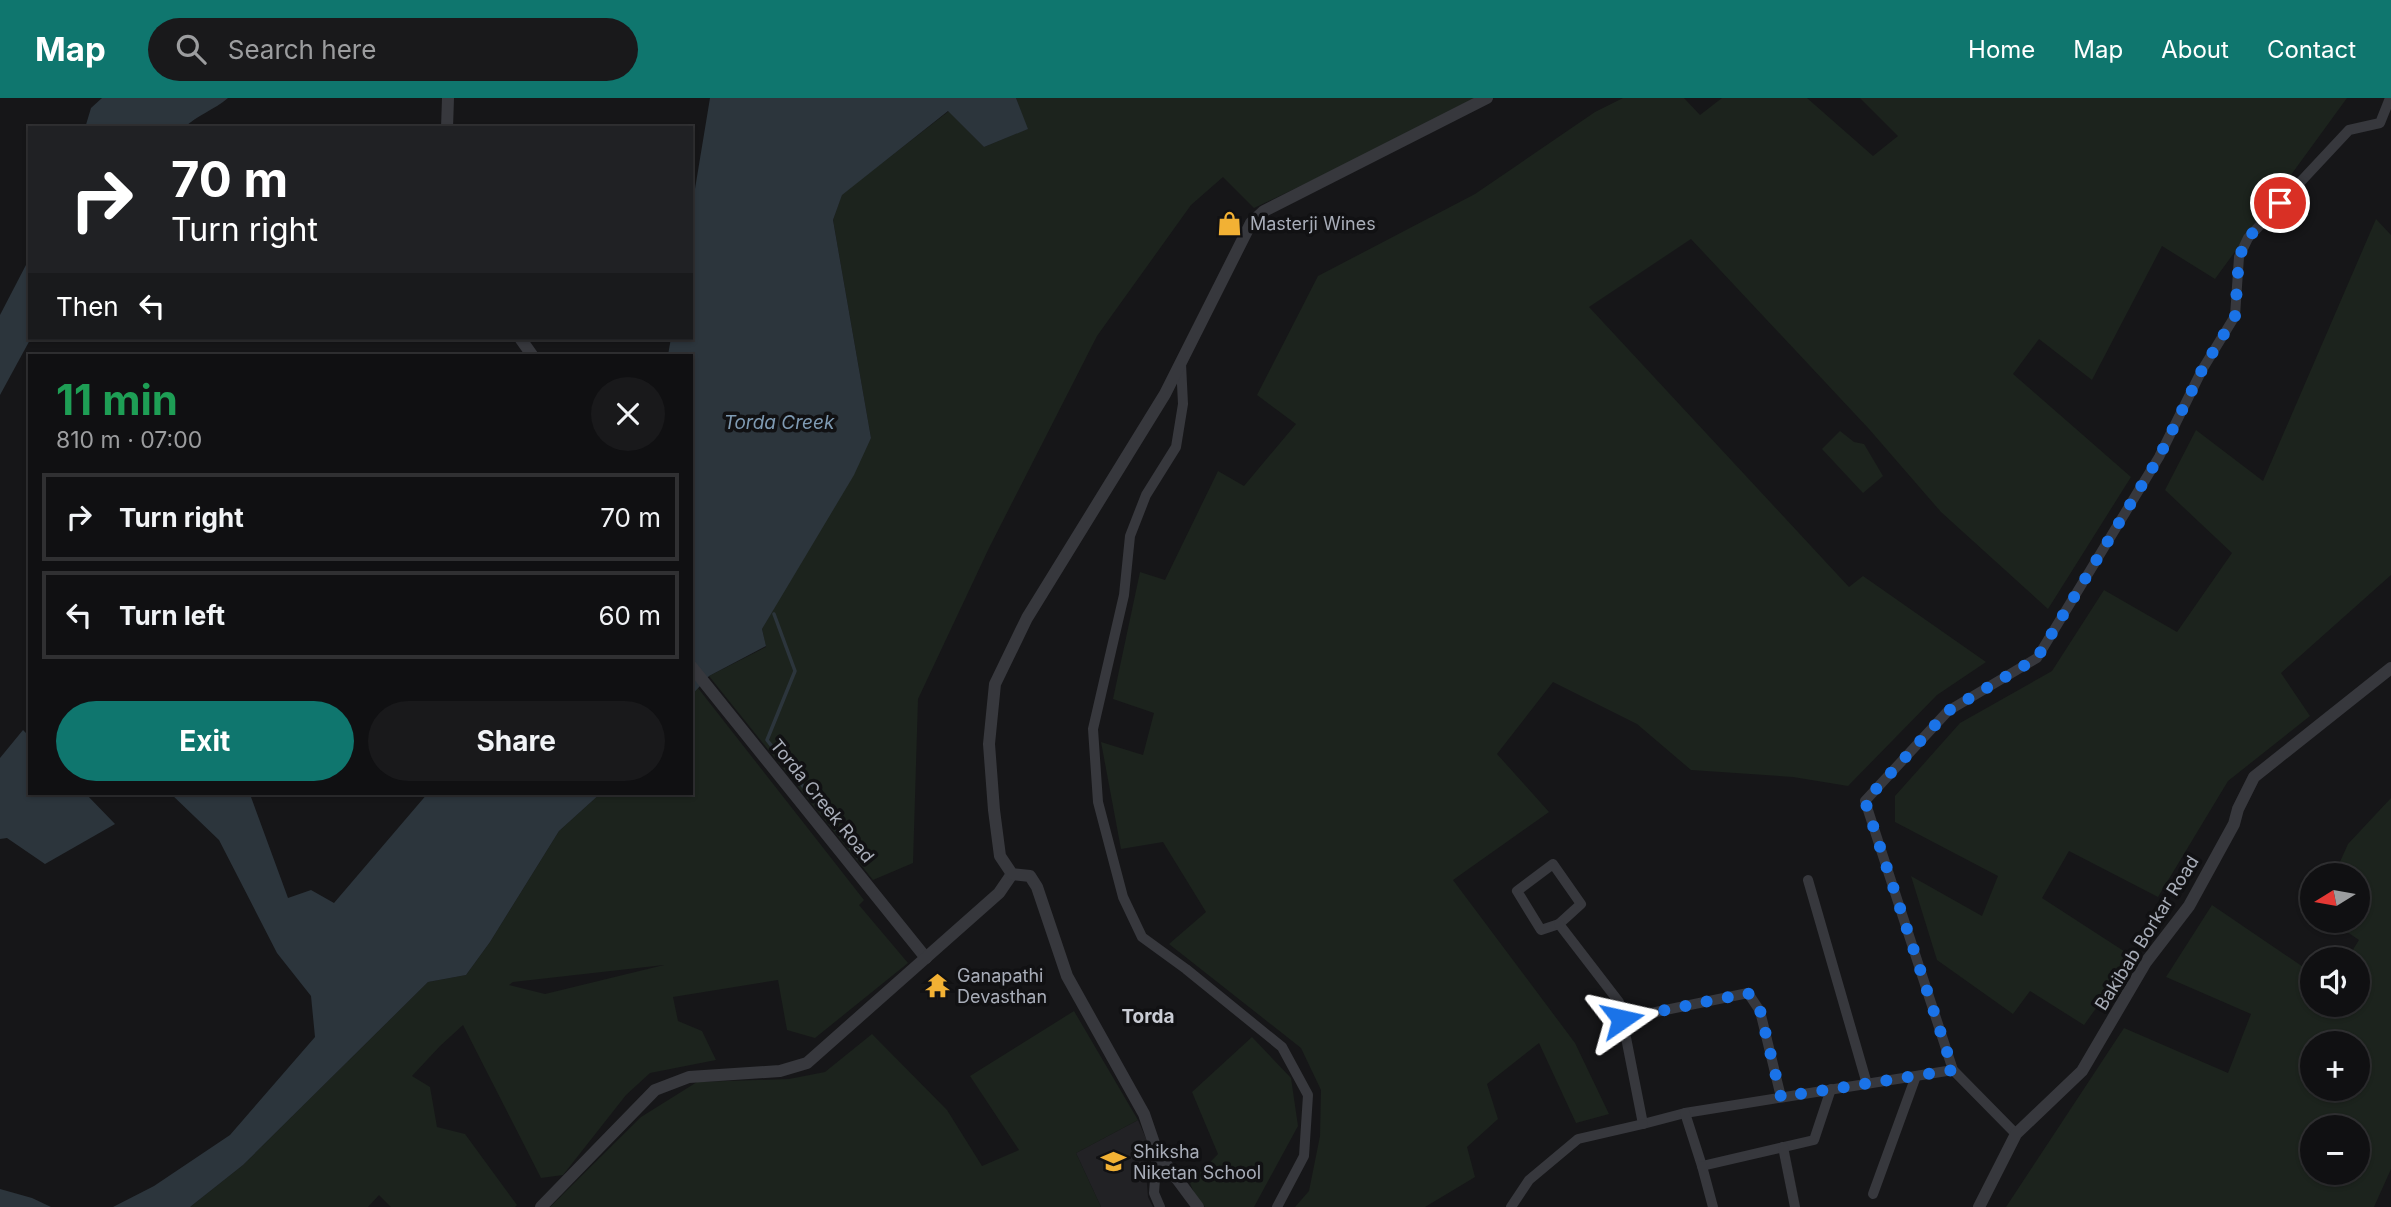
<!DOCTYPE html>
<html lang="en">
<head>
<meta charset="utf-8">
<style>
  :root { --surface:#101012; --page:#19191b; --text:#f1f3f6; --muted:#9c9d9f; --line:#303032; --accent:#0f766e }
  body { margin:0; font-family:Inter,sans-serif; background:var(--page); color:var(--text); height:100vh; display:flex; flex-direction:column; font-size:26px; white-space:nowrap }
  * { box-sizing:border-box; margin:0 }
  p { font-size:23px; color:var(--muted) }
  .icon { flex:none; width:38px; height:38px; fill:none; stroke:currentColor; stroke-width:2; stroke-linecap:round; stroke-linejoin:round }
  .map { position:relative; flex:1; overflow:hidden }
  .sheet { position:absolute; left:28px; top:256px; width:665px; height:441px; display:flex; flex-direction:column; background:var(--surface); border-radius:0px; box-shadow:0 2px 5px #0004,0 0 0 2px var(--line) }
  .sheet>* { flex:none }
  .top-card { position:absolute; left:28px; top:28px; width:665px; height:214px; border-radius:0px; box-shadow:0 2px 5px #0004,0 0 0 2px var(--line); background:#202124; color:#fff; overflow:hidden }
  .needle { width:46px; rotate:259deg }
  .tools { position:absolute; left:2300px; top:765px; display:grid; gap:14px }
  .tools a { display:grid; place-items:center; width:70px; height:70px; border-radius:50%; background:var(--surface); box-shadow:0 2px 5px #0004,0 0 0 2px var(--line); font-size:35px }
  .pin { position:absolute; display:grid; place-items:center; width:60px; height:60px; color:#fff; margin:-30px; border:4px solid #fff; border-radius:50%; box-shadow:0 2px 7px #0007 }
  .me { position:absolute; width:77px; margin:-38px; rotate:79deg; stroke-linejoin:round; filter:drop-shadow(0 0 5px #0008) }
  .turn { display:flex; align-items:center; gap:24px; height:147px; padding:0 28px; font-size:32px }
  .turn .icon { width:91px; height:91px; stroke-width:2.5 }
  .turn b { display:block; font-size:49px; line-height:60px }
  .then { display:flex; align-items:center; height:66px; padding:0 28px; background:#0003; gap:14px; font-size:26px }
  .round { display:grid; place-items:center; flex:none; width:74px; height:74px; border-radius:37px; background:var(--page) }
  .overview { display:flex; align-items:center; justify-content:space-between; height:119px; padding:0 28px }
  h1 { font-size:42px; font-weight:700; line-height:52px; color:#1e9e55 }
  .button { display:flex; gap:14px; margin-top:auto; padding:14px 28px }
  .button a { flex:1; height:80px; border-radius:42px; background:var(--accent); color:#fff; font-size:28px; font-weight:700; line-height:80px; text-align:center }
  .button a+a { background:var(--page); color:var(--text) }
  ul { padding:0; list-style:none }
  li { display:flex; align-items:center; gap:21px; height:88px; margin:0 14px 10px; padding:0 14px; border:4px solid var(--line); border-radius:0px }
  li div { flex:1 }
  li b { display:block; font-size:26px }
  li em { font-style:normal }
  header { display:flex; align-items:center; gap:42px; box-sizing:border-box; height:98px; padding:0 35px; background:var(--accent); color:#fff }
  header strong { font-size:33px }
  nav { display:flex; gap:38px; margin-inline-start:auto; font-size:24px }
  .search { width:490px; height:63px; background:var(--page); display:flex; align-items:center; gap:18px; box-sizing:border-box; padding:0 24px; border-radius:38px; color:var(--muted); font-size:26px }
  .map>svg:first-child { display:block }
</style>
</head>
<body>
<header>
<strong>Map</strong>
<div class="search"><svg class="icon" aria-label="search" viewBox="0 0 24 24"><circle cx="10" cy="10" r="6"/><path d="M15 15l6 6"/></svg>Search here</div>
<nav><a>Home</a><a>Map</a><a>About</a><a>Contact</a></nav>
</header>
<div class="map">
<svg width="2391" height="1109" viewBox="0 0 2391 1109">
  <rect width="100%" height="100%" fill="#161618"/>
  <polygon fill="#222225" points="1138,1022 1148,1045 1146,1074 1148,1099 1153,1109 1101,1109 1076,1055"/>
  <g fill="#1c231d" fill-rule="evenodd">
    <polygon points="1016,0 1485,0 1254,110 1223,79 1191,107 1097,238 989,450 918,601 913,765 873,782 709,578 766,549 762,531 871,340 833,122 842,96 949,13 984,49 1027,31"/>
    <polygon points="1623,0 1684,0 1700,17 1722,0 1807,0 1873,58 1898,38 1860,0 2347,0 2215,181 2162,148 2092,282 2039,241 2013,276 2131,379 2048,511 1941,414 1869,331 1691,141 1589,209 1849,489 1863,478 1986,564 1937,597 1848,688 1793,679 1691,672 1637,626 1553,584 1497,656 1549,714 1453,782 1575,945 1609,1016 1576,1025 1539,945 1487,986 1498,1021 1467,1049 1475,1079 1425,1109 1295,1109 1309,1093 1320,1038 1321,992 1301,950 1169,846 1206,814 1163,744 1121,751 1101,644 1143,657 1154,615 1113,601 1140,474 1165,482 1218,373 1244,388 1296,326 1257,297 1318,178 1475,96 1595,14"/>
    <polygon points="2376,121 2391,137 2391,477 2281,575 2310,618 2228,683 2158,799 2069,753 2042,800 2133,859 2084,927 2030,893 2013,916 1937,862 1911,778 1982,818 1998,778 1895,724 1895,698 1960,625 2052,573 2104,492 2177,534 2232,455 2165,392 2196,332 2263,383"/>
    <polygon points="1840,333 1854,344 1864,346 1883,378 1863,395 1822,351"/>
    <path d="M698 590 864 802 859 807 908 865 815 940 787 932 778 882 673 899 678 923 702 933 716 962 650 975 626 997 563 1077 541 1080 463 927 440 948 412 978 430 989 437 1029 465 1036 517 1107 515 1109H391L379 1097 368 1109H190L243 1067 428 884 466 877 490 844 559 733 601 695H691V598ZM664 867 545 896 509 887 513 884Z"/>
    <path d="M2391 700V1071L2374 1109H2006L2124 930 2228 975 2251 916 2166 879 2212 807 2312 875V906H2357V861H2347L2359 842 2331 823 2357 822V777H2334L2348 746ZM2312 945H2357V990H2312ZM2312 1029H2357V1074H2312Z"/>
    <polygon points="1074,913 1138,1022 1076,1055 1101,1109 550,1109 641,1019 697,984 789,981 825,974 872,936 947,1012 982,1068 1019,1052 970,978"/>
    <polygon points="1252,939 1291,980 1298,1028 1254,1109 1205,1109 1195,1097 1190,1085 1218,1056 1192,994"/>
  </g>
  <g fill="#2c353c">
    <path d="M102 0H228C214 12 197 17 184 30H85L91 10Z"/>
    <polygon points="710,0 1016,0 1028,31 984,49 948,13 842,97 833,122 871,340 854,377 762,531 766,548 709,578 691,598 691,257 668,257 671,240 691,240 691,115"/>
    <polygon points="30,164 31,240 0,297 0,217 27,165"/>
    <polygon points="23,632 30,639 30,695 85,695 115,726 45,766 7,740 0,741 0,660"/>
    <polygon points="170,695 247,695 251,699 288,800 311,792 334,805 428,695 601,695 559,733 490,844 466,877 428,884 243,1067 190,1109 113,1109 154,1088 230,1037 315,939 311,898 277,855 219,742"/>
    <polygon points="0,1091 32,1100 51,1109 0,1109"/>
  </g>
  <g fill="none" stroke-linecap="round" stroke-linejoin="round">
    <polyline stroke="#2c353c" stroke-width="3.5" points="774,516 795,573 767,642 861,763"/>
    <g stroke="#37383d" stroke-width="10">
      <polyline points="1181,266 1183,306 1176,349 1146,397 1130,438 1124,497 1093,631 1098,704 1123,799 1142,839 1186,871 1282,949 1308,997 1304,1058 1277,1109"/>
      <polygon points="1553,766 1581,806 1559,826 1541,832 1517,793"/>
      <polyline points="1808,782 1867,986"/>
      <polyline points="1559,826 1619,904 1643,1026 1685,1015 1953,972"/>
      <polyline points="1622,921 1748,895 1760,913 1781,999"/>
      <polyline points="1685,1015 1702,1068 1814,1042 1831,991"/>
      <polyline points="2016,1036 1953,972 1865,703 1948,613 2037,560 2159,359 2202,272 2235,218 2239,159 2248,140 2349,32 2380,25 2390,0"/>
      <polyline points="1783,1049 1795,1109"/>
      <polyline points="1157,1054 1154,1095 1160,1109"/>
      <polyline points="1702,1068 1713,1109"/>
      <polyline points="1873,1096 1916,978"/>
      <polyline points="1511,1109 1529,1082 1578,1041 1643,1026"/>
    </g>
    <g stroke="#37383d" stroke-width="12">
      <polyline points="447,30 448,0"/>
      <polyline points="520,240 532,257"/>
      <polyline points="691,568 926,860"/>
      <polyline points="541,1109 655,992 689,979 780,973 807,965 999,795 1012,776"/>
      <polyline points="1198,1109 1157,1054 1144,1016 1067,878 1037,789 1030,778 1012,776 1000,758 994,712 989,646 995,586 1027,520 1165,296 1251,125 1264,113 1487,0"/>
      <polyline points="1979,1109 2016,1036 2082,973 2146,864 2189,808 2234,726 2238,711 2254,679 2391,570"/>
    </g>
  </g>
  <g fill="none" stroke-linecap="round" stroke-linejoin="round">
    <polyline stroke="#1a73e8" stroke-width="12" stroke-dasharray="0 21.6" points="1622,921 1748,895 1760,912 1781,999 1953,972 1865,703 1948,613 2037,560 2159,359 2202,272 2235,218 2239,159 2248,140 2280,105"/>
  </g>
  <defs>
    <symbol id="shop-bare" viewBox="-9 -9 18 18"><path d="M-5-2.5h2.3a2.7 3.5 0 0 1 5.4 0H5L5.5 6h-11ZM-1.5-2.5h3a1.5 2.3 0 0 0-3 0Z" fill="#f2b134" stroke="#111113" stroke-width="2.5" paint-order="stroke"/></symbol>
    <symbol id="temple-bare" viewBox="-9 -9 18 18"><path d="M0-6L5-2H3V0L6.5 2.5H4V6H1.5V3h-3V6H-4V2.5H-6.5L-3 0V-2H-5Z" fill="#f2b134" stroke="#111113" stroke-width="2.5" paint-order="stroke"/></symbol>
    <symbol id="school-bare" viewBox="-9 -9 18 18"><path d="M0-5L7-2L0 1L-7-2ZM-4 1L0 2.5L4 1V4Q0 6-4 4Z" fill="#f2b134" stroke="#111113" stroke-width="2.5" paint-order="stroke"/></symbol>
  </defs>
  <g fill-rule="evenodd">
    <use href="#shop-bare" x="1212" y="108" width="35" height="35"/>
    <use href="#temple-bare" x="920" y="870" width="35" height="35"/>
    <use href="#school-bare" x="1096" y="1046" width="35" height="35"/>
  </g>
  <g text-anchor="middle" stroke-width="7" stroke-linejoin="round" paint-order="stroke">
    <g font-size="18" fill="#a8adb8" stroke="#111113" text-anchor="start">
      <text x="1250" y="132">Masterji Wines</text>
      <text x="957" y="884">Ganapathi<tspan x="957" dy="21">Devasthan</tspan></text>
      <text x="1133" y="1060">Shiksha<tspan x="1133" dy="21">Niketan School</tspan></text>
    </g>
    <g font-size="18" fill="#a8adb8" stroke="#111113">
      <text transform="translate(822 703) rotate(51)" y="6">Torda Creek Road</text>
      <text transform="translate(2147 835) rotate(-58)" y="6">Bakibab Borkar Road</text>
    </g>
    <g font-size="19" font-style="italic" fill="#7f9bb3" stroke="#111113">
      <text x="779" y="331">Torda Creek</text>
    </g>
    <g font-size="19" font-weight="bold" fill="#c9ccd4" stroke="#111113">
      <text x="1148" y="925">Torda</text>
    </g>
  </g>
</svg>
<div class="tools">
<a><svg class="needle" viewBox="-14 -14 28 28"><path d="M0-13l5 13h-10z" fill="#e53935"/><path d="M0 13l5-13h-10z" fill="#9c9d9f"/></svg></a>
<a><svg class="icon" aria-label="sound" viewBox="0 0 24 24"><path d="M4 9h4l5-4v14l-5-4H4zM17 9q2 3 0 6"/></svg></a>
<a>+</a>
<a>−</a>
</div>
<div class="pin" style="left:2280px;top:105px;background:#d93025"><svg class="icon" aria-label="arrive" viewBox="0 0 24 24"><path d="M6 21V4h12l-3 4 3 4H6"/></svg></div>
<svg class="me" style="left:1622px;top:921px" viewBox="-20 -20 40 40"><path d="M0-17L14 15 0 8-14 15z" fill="#1a73e8" stroke="#fff" stroke-width="4"/></svg>
<div class="top-card">
<div class="turn"><svg class="icon" aria-label="right" viewBox="0 0 24 24"><path d="M7 20v-9h11M14 6l5 5-5 5"/></svg><div><b>70 m</b>Turn right</div></div>
<div class="then">Then<svg class="icon" aria-label="left" viewBox="0 0 24 24"><path d="M17 20v-9H6M10 6l-5 5 5 5"/></svg></div>
</div>
<section class="sheet">
<div class="overview"><div><h1>11 min</h1><p>810 m · 07:00</p></div><a class="round"><svg class="icon" aria-label="close" viewBox="0 0 24 24"><path d="M6 6l12 12M18 6L6 18"/></svg></a></div>
<ul>
<li><svg class="icon" aria-label="right" viewBox="0 0 24 24"><path d="M7 20v-9h11M14 6l5 5-5 5"/></svg><div><b>Turn right</b></div><em>70 m</em></li>
<li><svg class="icon" aria-label="left" viewBox="0 0 24 24"><path d="M17 20v-9H6M10 6l-5 5 5 5"/></svg><div><b>Turn left</b></div><em>60 m</em></li>
</ul>
<div class="button"><a>Exit</a><a>Share</a></div>
</section>
</div>
</body>
</html>
